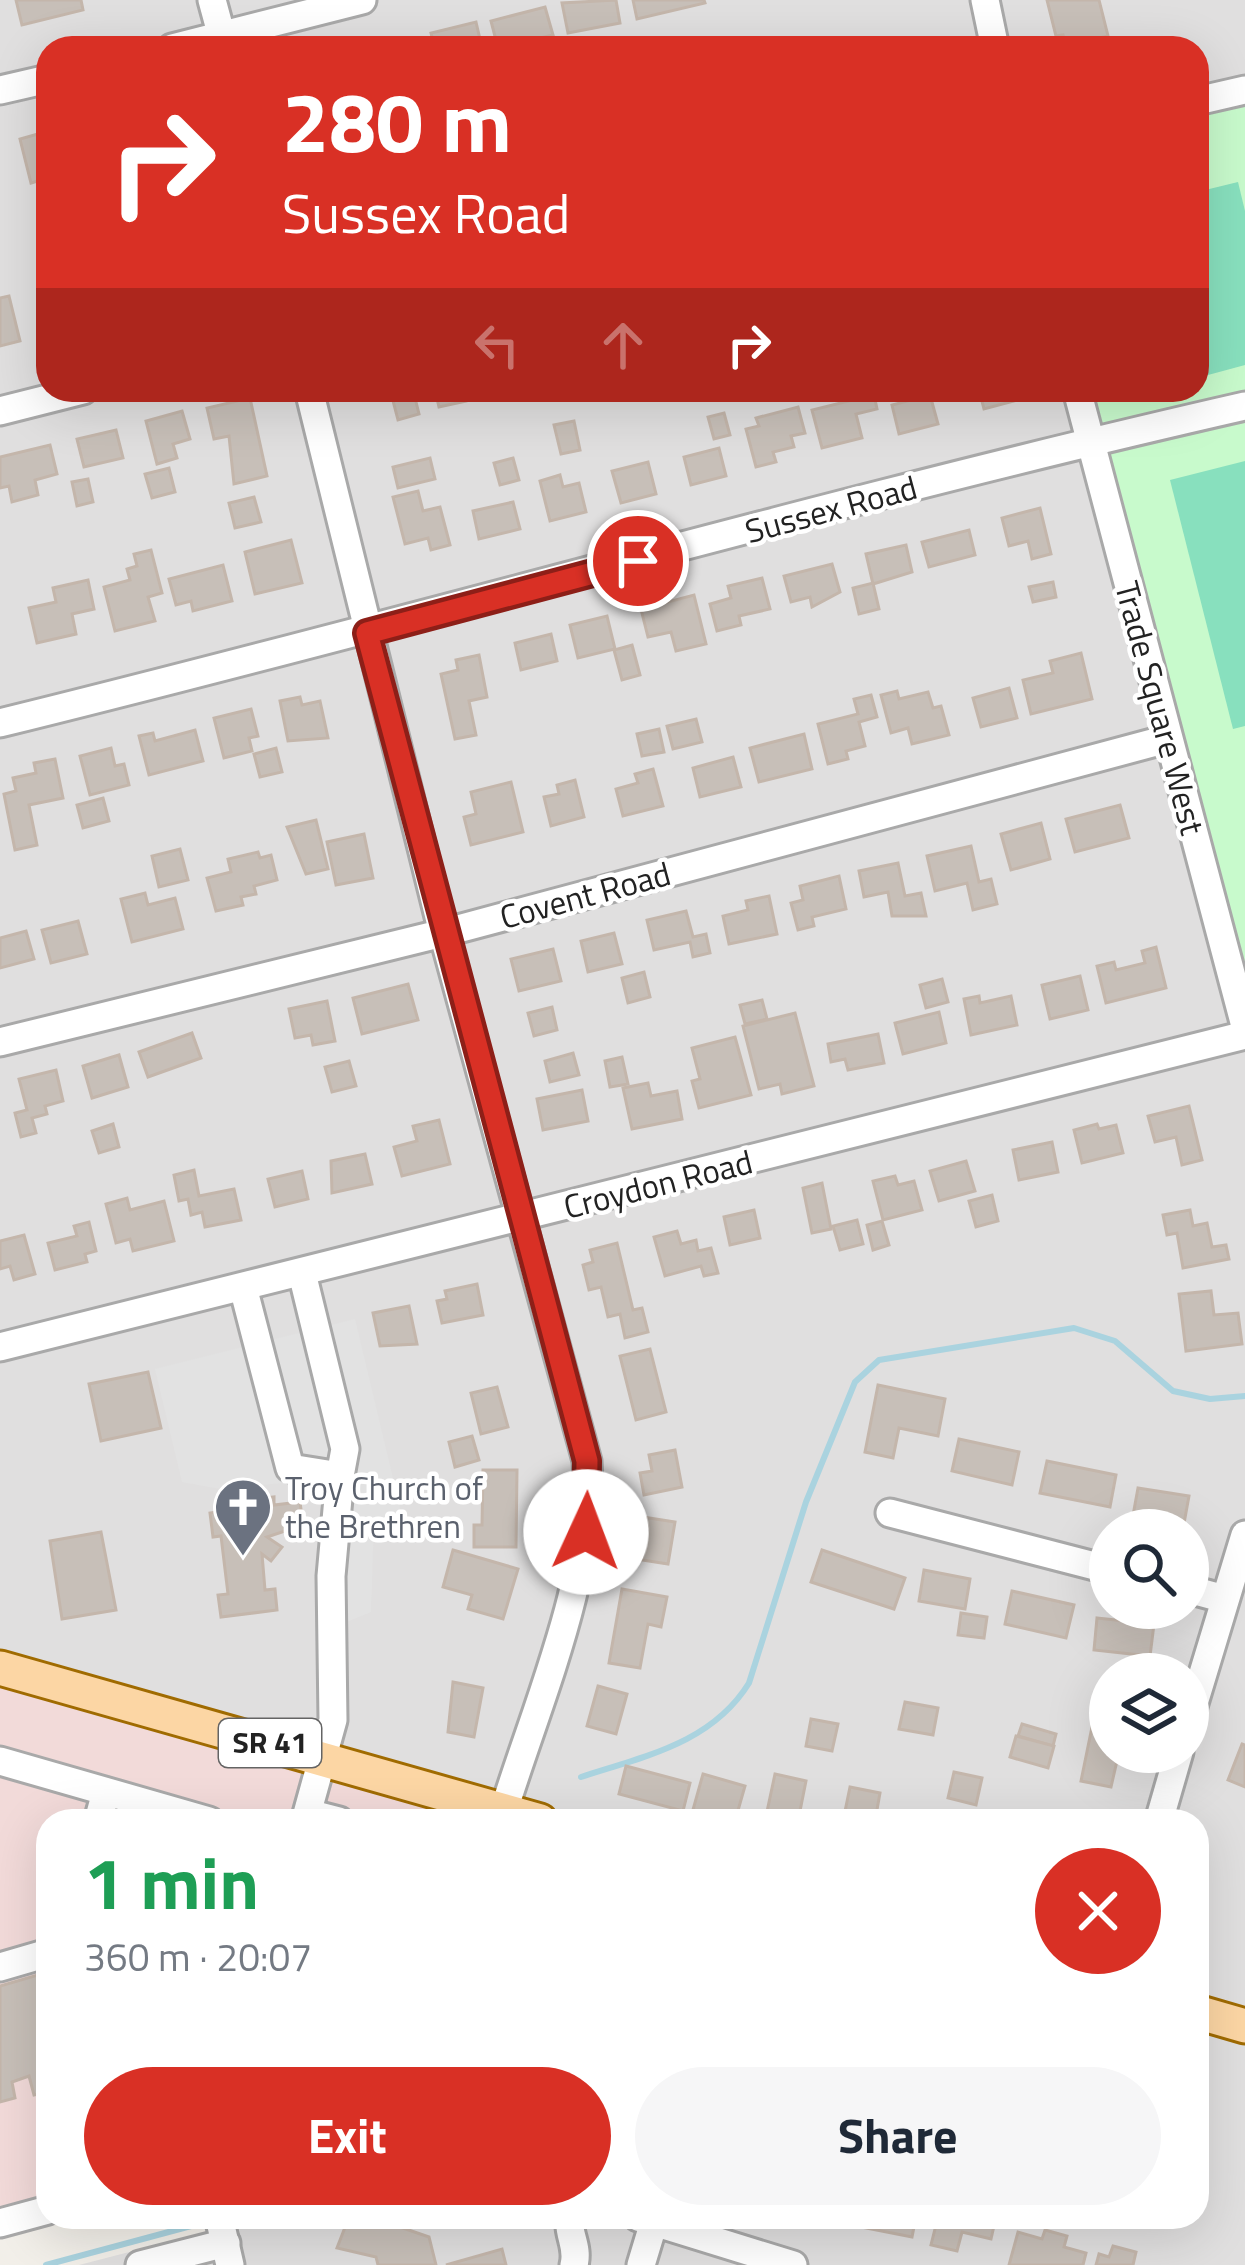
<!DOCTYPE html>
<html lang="en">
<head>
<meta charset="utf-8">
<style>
  :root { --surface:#fff; --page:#f6f6f7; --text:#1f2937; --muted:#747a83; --accent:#d93025 }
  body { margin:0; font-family:"Titillium Web",sans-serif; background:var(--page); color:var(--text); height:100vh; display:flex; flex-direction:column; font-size:45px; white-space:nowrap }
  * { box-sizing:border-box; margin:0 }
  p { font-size:39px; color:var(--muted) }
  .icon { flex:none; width:66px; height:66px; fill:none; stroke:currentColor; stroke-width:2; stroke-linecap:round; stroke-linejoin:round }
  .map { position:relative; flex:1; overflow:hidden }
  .drawer { position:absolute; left:36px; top:1809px; width:1173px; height:420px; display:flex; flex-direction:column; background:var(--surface); border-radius:36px; box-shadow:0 12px 48px #0002 }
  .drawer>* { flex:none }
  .banner { position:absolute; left:36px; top:36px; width:1173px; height:366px; border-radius:36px; box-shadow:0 12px 48px #0002; background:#d93025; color:#fff; overflow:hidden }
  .buttons { position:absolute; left:1089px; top:1509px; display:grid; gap:24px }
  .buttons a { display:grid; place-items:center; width:120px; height:120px; border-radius:50%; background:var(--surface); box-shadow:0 12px 48px #0002; font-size:60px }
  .pin { position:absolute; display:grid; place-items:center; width:102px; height:102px; color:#fff; margin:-51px; border:6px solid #fff; border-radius:50%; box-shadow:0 3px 12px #0007 }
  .me { position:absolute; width:132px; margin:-66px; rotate:2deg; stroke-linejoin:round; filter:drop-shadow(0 0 9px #0008) }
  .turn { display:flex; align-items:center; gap:42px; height:252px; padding:0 48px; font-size:54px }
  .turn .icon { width:156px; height:156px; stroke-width:2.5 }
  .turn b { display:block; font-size:84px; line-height:102px }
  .lanes { display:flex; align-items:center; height:114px; padding:0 48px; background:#0003; justify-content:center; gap:60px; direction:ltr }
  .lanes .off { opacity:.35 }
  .round { display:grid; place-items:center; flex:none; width:126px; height:126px; border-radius:63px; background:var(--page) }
  .summary { display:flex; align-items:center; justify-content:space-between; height:204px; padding:0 48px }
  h1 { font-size:72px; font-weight:700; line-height:90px; color:#1e9e55 }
  .primary-button { display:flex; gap:24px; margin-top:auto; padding:24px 48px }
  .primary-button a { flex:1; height:138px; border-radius:72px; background:var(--accent); color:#fff; font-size:48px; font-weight:700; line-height:138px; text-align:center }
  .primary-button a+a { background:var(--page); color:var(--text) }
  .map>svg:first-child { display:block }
</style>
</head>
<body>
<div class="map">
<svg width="1245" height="2265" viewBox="0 0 1245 2265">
  <rect width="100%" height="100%" fill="#f2efe9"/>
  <path fill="#e0dfdf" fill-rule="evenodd" d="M0 0H1245V90L1197 101V48H48V390H1077L1245 1026V2265H79L265 2217H638L702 2236 708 2217H1197V1821H540L0 1668ZM1110 1530H1188V1608H1110ZM1110 1674H1188V1752H1110Z"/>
  <polygon fill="#f2dad9" points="0,1668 540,1821 48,1821 48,2210 0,2223"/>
  <polygon fill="#c8facc" points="1245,90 1245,1026 1077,390 1197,390 1197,101"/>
  <g fill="#88e0be">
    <polygon points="1238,182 1245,211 1245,365 1197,378 1197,192"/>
    <polygon points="1245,461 1245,726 1233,729 1170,480"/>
  </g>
  <polygon fill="#e2e2e2" points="355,1319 402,1516 374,1520 371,1612 344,1623 317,1486 305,1481 220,1489 182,1482 155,1369"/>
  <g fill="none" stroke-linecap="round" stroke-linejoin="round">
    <g stroke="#aad3df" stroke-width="6">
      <path d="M581 1777C645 1756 712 1743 749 1683L806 1502 855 1382 879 1360 1074 1328 1115 1341 1173 1391 1210 1399 1245 1396"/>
      <polyline points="46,2265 191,2226"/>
    </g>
  </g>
  <g fill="#c7bfb8" stroke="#c4b6ab" stroke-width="3">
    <polygon points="16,0 81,0 83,10 22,25"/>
    <polygon points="616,0 620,23 568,33 562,3"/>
    <polygon points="633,0 704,0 705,3 637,19"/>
    <polygon points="1047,0 1099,0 1108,36 1066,46 1063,35 1056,36"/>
    <polygon points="545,7 553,35 498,48 491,21"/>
    <polygon points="476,22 482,48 421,48 434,45 431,33"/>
    <polygon points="45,132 48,178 31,183 20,139"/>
    <polygon points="9,296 20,341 0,346 0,298"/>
    <polygon points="373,390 413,390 419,414 398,420 391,393 375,398"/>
    <polygon points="435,390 464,390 466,401 439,407"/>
    <polygon points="873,390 877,409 856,414 862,438 822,448 812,410 857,399 855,391"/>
    <polygon points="979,390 1011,390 1014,401 984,409"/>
    <polygon points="930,395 938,424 899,434 892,405"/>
    <polygon points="250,398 267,476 234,484 229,436 214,439 207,408"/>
    <polygon points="798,407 805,433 791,436 794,447 773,452 776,462 756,467 746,429 759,426 756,418"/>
    <polygon points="182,411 190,439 173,444 177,458 157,464 146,421"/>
    <polygon points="724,413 730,435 714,439 708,417"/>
    <polygon points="574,421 580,450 561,454 554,425"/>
    <polygon points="116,430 123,458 84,467 77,439"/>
    <polygon points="50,445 57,474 35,480 38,495 12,502 9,486 0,488 0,457"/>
    <polygon points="719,448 726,476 691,485 684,457"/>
    <polygon points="430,458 435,479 398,488 393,467"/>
    <polygon points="513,458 519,480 500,485 494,463"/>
    <polygon points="648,462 656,494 621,503 612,471"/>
    <polygon points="169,468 175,492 152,498 145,474"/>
    <polygon points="560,475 563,487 579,483 586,512 550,521 540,481"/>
    <polygon points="88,479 93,502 77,506 72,482"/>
    <polygon points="418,491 423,511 440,507 450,545 431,550 428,538 405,544 393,497"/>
    <polygon points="254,497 261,522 235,528 229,503"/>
    <polygon points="513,502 520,529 479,539 473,511"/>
    <polygon points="1040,508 1051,554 1032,559 1028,541 1009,546 1002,518"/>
    <polygon points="969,530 975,555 929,567 922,542"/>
    <polygon points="291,540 302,583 255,594 245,552"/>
    <polygon points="906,545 912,572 873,584 866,554"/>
    <polygon points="151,550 162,593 148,597 155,621 115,631 104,587 130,580 127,569 137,566 134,554"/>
    <polygon points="832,564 840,592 812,607 810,597 791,602 784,576"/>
    <polygon points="223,565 232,601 193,611 191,601 176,605 169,579"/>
    <polygon points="762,578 770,609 739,616 741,625 717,631 710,604 731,598 728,586"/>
    <polygon points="88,580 94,609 72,614 76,634 37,643 29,608 56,602 53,588"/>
    <polygon points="1053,582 1056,597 1033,602 1029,587"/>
    <polygon points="873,583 879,609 859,614 853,588"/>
    <polygon points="694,595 706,644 676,651 671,632 648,637 641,609"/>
    <polygon points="607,616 615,649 578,658 570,625"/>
    <polygon points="551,634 557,661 521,670 515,643"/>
    <polygon points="632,645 640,675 622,680 614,650"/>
    <polygon points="1081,653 1092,699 1031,714 1023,680 1053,673 1050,661"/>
    <polygon points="479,655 487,697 469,701 476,735 455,739 441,674 458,670 456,660"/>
    <polygon points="1009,688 1017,718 981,727 973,698"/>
    <polygon points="897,691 899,699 928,692 933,708 941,706 949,735 912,744 908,728 891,733 881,695"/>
    <polygon points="871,695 877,717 859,722 865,746 846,751 848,759 828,764 818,724 858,714 854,699"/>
    <polygon points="300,697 302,705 320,701 328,738 288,741 280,701"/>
    <polygon points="251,709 258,736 249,738 252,751 224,758 214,718"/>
    <polygon points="696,719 702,742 673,749 667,726"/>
    <polygon points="659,729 664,752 642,756 637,734"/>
    <polygon points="195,730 203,761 149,775 139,736 153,733 155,741"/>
    <polygon points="804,734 812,769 759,782 750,748"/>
    <polygon points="111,748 115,766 124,764 129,785 90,795 80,756"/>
    <polygon points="276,748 282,772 260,777 254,754"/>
    <polygon points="733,757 741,787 700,797 693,768"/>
    <polygon points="55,759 63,798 29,805 37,845 15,850 4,794 16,791 13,778 36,773 34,763"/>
    <polygon points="653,769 663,806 623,816 616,789 638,783 635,774"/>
    <polygon points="575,780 584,817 551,826 544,797 559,794 557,785"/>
    <polygon points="511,782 523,832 471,845 464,817 476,814 471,792"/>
    <polygon points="103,798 109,821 83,828 77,805"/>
    <polygon points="1120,805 1129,838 1075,852 1066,819"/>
    <polygon points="316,820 328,869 306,874 287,827"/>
    <polygon points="1041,823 1050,859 1011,870 1001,834"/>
    <polygon points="364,834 373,878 336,885 327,842"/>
    <polygon points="971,846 979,882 991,879 997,904 973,910 967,883 935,891 927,856"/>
    <polygon points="180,849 188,880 159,887 152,856"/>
    <polygon points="258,852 260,858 271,855 277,880 254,886 256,894 241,897 243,905 216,911 207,878 231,872 228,859"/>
    <polygon points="898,863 905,896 921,893 926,916 892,916 888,892 864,897 859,871"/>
    <polygon points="839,876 846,909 812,917 814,926 798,930 791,903 803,900 800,886"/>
    <polygon points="145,893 148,905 175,898 183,929 132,942 121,899"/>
    <polygon points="769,896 777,934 729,944 723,916 748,910 746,901"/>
    <polygon points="686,911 693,937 706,934 710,953 693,957 690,942 654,950 647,920"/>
    <polygon points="78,921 87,954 51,963 42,930"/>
    <polygon points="26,931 34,959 0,968 0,938"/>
    <polygon points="614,933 622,964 588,972 581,941"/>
    <polygon points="1156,947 1166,988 1106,1003 1097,966 1114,962 1116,970 1145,963 1142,951"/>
    <polygon points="553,949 561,981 519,991 511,959"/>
    <polygon points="644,972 650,997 628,1003 622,978"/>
    <polygon points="1080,976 1088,1010 1050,1019 1042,985"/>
    <polygon points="942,979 948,1002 926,1008 920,985"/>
    <polygon points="408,984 418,1020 362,1034 353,998"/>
    <polygon points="979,996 980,1003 1011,996 1017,1025 971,1035 964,999"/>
    <polygon points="762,1000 767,1019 745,1024 740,1005"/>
    <polygon points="327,1001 335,1041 313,1045 311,1035 295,1038 289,1009"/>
    <polygon points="552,1007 557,1030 534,1036 528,1013"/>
    <polygon points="939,1012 946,1043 903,1054 895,1023"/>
    <polygon points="795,1013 814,1086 782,1094 780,1084 759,1089 743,1026"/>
    <polygon points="192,1033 201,1058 148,1077 139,1052"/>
    <polygon points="878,1034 884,1063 848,1070 845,1059 831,1062 828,1044"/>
    <polygon points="735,1037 751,1095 699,1108 692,1081 700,1079 692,1048"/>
    <polygon points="573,1053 579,1075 550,1082 545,1061"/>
    <polygon points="119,1055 128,1087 92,1098 83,1066"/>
    <polygon points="622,1057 628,1084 610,1087 605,1061"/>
    <polygon points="349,1061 356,1086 332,1092 325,1067"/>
    <polygon points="56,1070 63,1101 45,1106 47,1114 32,1118 36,1133 21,1137 15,1113 27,1110 19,1079"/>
    <polygon points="648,1083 651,1096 677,1091 682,1119 632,1129 623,1088"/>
    <polygon points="582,1090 588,1121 543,1130 537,1099"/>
    <polygon points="1189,1106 1202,1160 1182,1165 1176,1137 1155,1142 1148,1116"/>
    <polygon points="439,1120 450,1164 402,1176 394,1147 417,1141 413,1126"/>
    <polygon points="113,1124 119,1147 99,1153 92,1131"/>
    <polygon points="1097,1124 1099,1129 1116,1125 1123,1153 1082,1163 1074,1130"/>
    <polygon points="1052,1142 1058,1172 1019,1180 1013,1150"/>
    <polygon points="365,1154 372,1184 332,1193 331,1161"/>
    <polygon points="966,1161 975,1191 939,1201 930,1171"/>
    <polygon points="194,1170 199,1196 234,1189 241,1220 205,1227 202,1212 191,1215 188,1199 179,1201 174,1175"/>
    <polygon points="302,1171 308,1199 275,1207 268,1179"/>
    <polygon points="895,1176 898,1185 914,1181 922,1210 883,1220 873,1181"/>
    <polygon points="822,1183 831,1229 812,1233 803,1188"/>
    <polygon points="992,1195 998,1221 976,1227 969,1201"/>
    <polygon points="127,1198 130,1210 164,1201 174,1241 133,1251 130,1239 116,1243 106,1204"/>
    <polygon points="754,1210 760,1238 730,1245 724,1217"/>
    <polygon points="1190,1210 1193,1226 1207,1223 1212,1247 1226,1245 1229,1259 1183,1268 1177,1233 1167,1235 1163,1215"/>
    <polygon points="857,1220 863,1244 840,1250 833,1226"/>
    <polygon points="882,1221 889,1245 873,1250 867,1225"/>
    <polygon points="89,1222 96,1251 85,1254 87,1262 55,1270 48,1243 77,1236 74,1226"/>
    <polygon points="677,1231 681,1244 696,1240 698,1251 711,1248 718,1273 704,1276 701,1266 665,1276 654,1237"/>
    <polygon points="24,1235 35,1274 14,1280 10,1266 0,1269 0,1241"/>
    <polygon points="617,1243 633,1310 642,1308 648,1332 625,1338 620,1314 608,1317 601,1287 589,1290 583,1265 593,1262 590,1250"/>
    <polygon points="477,1284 483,1315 442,1323 437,1301 447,1299 445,1291"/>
    <polygon points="1211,1291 1214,1315 1238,1313 1242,1344 1186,1351 1179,1294"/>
    <polygon points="409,1306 417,1344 380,1346 373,1313"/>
    <polygon points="650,1349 666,1412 636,1420 620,1356"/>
    <polygon points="148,1372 161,1428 101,1441 89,1384"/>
    <polygon points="878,1385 945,1399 938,1436 899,1428 893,1458 865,1452"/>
    <polygon points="497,1387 508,1427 481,1434 471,1393"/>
    <polygon points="472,1436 479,1460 455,1467 449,1442"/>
    <polygon points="959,1439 1019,1452 1012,1485 952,1471"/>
    <polygon points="675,1450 682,1487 644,1495 640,1473 652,1471 649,1455"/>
    <polygon points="1047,1461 1116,1475 1110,1507 1040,1493"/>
    <polygon points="483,1470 517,1470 516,1547 474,1547 474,1525 482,1525"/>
    <polygon points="1138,1488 1189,1496 1183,1529 1132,1521"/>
    <polygon points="274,1497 274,1505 300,1502 303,1525 267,1537 282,1547 271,1561 262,1554 265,1590 275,1589 277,1610 221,1617 218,1595 228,1594 221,1536 213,1537 210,1513 246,1508 245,1500"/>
    <polygon points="643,1517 675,1522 668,1564 636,1559"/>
    <polygon points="101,1532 116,1610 62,1619 50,1541"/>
    <polygon points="453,1550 518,1569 503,1619 468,1609 472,1595 443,1587"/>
    <polygon points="822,1550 905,1578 894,1609 811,1582"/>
    <polygon points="924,1570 970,1579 965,1609 919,1601"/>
    <polygon points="622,1589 667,1597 661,1627 648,1624 640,1668 609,1663"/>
    <polygon points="1012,1591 1074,1605 1066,1638 1005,1624"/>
    <polygon points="961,1613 987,1617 984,1638 958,1635"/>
    <polygon points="1097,1618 1154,1624 1150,1656 1094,1650"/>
    <polygon points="453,1682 483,1688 474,1737 448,1732"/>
    <polygon points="598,1686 627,1694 616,1734 587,1726"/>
    <polygon points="905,1702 938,1708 933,1735 899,1729"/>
    <polygon points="811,1719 838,1724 832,1751 806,1746"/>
    <polygon points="1093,1722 1110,1726 1110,1752 1119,1752 1111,1787 1081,1781"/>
    <polygon points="1022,1724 1056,1734 1053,1746 1018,1736"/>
    <polygon points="1016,1736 1054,1746 1048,1768 1010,1757"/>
    <polygon points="1242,1744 1245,1745 1245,1787 1228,1780"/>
    <polygon points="626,1766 690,1783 683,1811 619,1794"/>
    <polygon points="954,1772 982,1778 976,1805 948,1798"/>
    <polygon points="703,1774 745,1786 735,1821 691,1817"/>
    <polygon points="775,1774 806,1781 798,1821 765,1821"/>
    <polygon points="850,1787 880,1793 875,1821 843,1821"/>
    <polygon points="48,1972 48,2092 34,2095 29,2076 12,2082 15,2098 0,2102 0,1986"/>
    <polygon points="349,2217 371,2217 429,2237 436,2265 378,2265 376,2257 337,2248"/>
    <polygon points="842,2217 916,2217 912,2237 841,2223"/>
    <polygon points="938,2217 996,2217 991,2239 962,2232 957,2251 931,2245"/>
    <polygon points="1045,2230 1067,2236 1064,2247 1086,2253 1083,2265 1009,2265 1018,2232 1042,2239"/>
    <polygon points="1113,2246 1136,2252 1133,2265 1096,2265 1099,2254 1109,2257"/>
    <polygon points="502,2249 506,2265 446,2265"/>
  </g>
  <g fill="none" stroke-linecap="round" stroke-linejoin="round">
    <defs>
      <g id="minor">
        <polyline points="212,0 225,48"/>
        <polyline points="985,0 995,48"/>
        <polyline points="172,48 362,0"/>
        <polyline points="0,90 48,79"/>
        <polyline points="1197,101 1245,90"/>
        <path d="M309 390 443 933 587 1461C595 1574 537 1703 504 1810"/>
        <polyline points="1077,390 1245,1026"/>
        <polyline points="0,411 83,390"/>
        <path d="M0 723C416 621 828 501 1245 406"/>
        <polyline points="0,1042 443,933 1167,739"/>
        <polyline points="302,1273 345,1449 340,1476"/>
        <polyline points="243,1287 290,1468 340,1476 331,1576 333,1720 305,1821"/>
        <polyline points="0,1347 1245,1035"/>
        <polyline points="890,1513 1110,1570"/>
        <polyline points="1188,1589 1225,1599"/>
        <polyline points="1188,1723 1245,1535"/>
        <polyline points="0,1761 209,1821"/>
        <polyline points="308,1813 339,1821"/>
        <polyline points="98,1821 106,1792"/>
        <polyline points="1159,1821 1179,1752"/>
        <polyline points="0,1967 48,1953"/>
        <polyline points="219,2217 230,2265"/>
        <path d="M570 2217C567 2234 579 2246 574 2265"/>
        <polyline points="638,2217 793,2265"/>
        <polyline points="0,2223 48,2210"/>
        <polyline points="140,2265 226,2243"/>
        <polyline points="641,2265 654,2222"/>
      </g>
      <g id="major">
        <polyline points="0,1668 540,1821"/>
        <polyline points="1197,2012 1245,2026"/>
      </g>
    </defs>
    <use href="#minor" stroke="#a9a9a9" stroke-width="33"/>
    <use href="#major" stroke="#a06b00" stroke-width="39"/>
    <use href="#minor" stroke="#fff" stroke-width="27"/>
    <use href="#major" stroke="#fcd6a4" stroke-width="33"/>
  </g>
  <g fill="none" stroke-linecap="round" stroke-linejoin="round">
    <defs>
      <polyline id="route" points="586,1532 587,1461 367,633 638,561"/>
    </defs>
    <use href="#route" stroke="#8d1f18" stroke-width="30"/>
    <use href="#route" stroke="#d93025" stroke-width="21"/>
  </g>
  <defs>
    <symbol id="church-pin" viewBox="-11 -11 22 30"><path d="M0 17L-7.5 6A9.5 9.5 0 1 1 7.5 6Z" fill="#6b7280" stroke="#fff"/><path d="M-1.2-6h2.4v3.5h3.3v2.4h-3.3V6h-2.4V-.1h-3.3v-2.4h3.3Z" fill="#fff"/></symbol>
  </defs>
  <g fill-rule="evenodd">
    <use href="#church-pin" x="210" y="1474" width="66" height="90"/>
  </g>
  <g text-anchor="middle" stroke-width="9" stroke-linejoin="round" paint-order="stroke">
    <rect fill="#fff" stroke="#646464" stroke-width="3" x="219" y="1719" width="102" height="48" rx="9"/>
    <g font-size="30" font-weight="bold" fill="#222">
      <text x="270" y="1753">SR 41</text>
    </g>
    <g font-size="33" fill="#222" stroke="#fff">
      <text transform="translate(831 509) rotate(-15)" y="12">Sussex Road</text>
      <text transform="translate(1160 708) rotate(75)" y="12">Trade Square West</text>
      <text transform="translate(585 895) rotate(-15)" y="12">Covent Road</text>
      <text transform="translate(658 1184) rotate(-14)" y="12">Croydon Road</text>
    </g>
    <g font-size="33" fill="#5b616d" stroke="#fff" text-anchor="start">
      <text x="285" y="1500">Troy Church of<tspan x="285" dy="38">the Brethren</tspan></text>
    </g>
  </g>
</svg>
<div class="buttons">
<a><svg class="icon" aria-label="search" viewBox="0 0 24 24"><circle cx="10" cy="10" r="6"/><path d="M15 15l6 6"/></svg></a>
<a><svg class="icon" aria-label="layers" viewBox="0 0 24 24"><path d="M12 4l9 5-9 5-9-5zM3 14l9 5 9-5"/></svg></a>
</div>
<div class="pin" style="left:638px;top:561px;background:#d93025"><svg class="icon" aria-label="arrive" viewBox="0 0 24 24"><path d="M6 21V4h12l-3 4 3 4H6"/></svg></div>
<svg class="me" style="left:586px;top:1532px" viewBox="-20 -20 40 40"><circle r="19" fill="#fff"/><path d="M0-13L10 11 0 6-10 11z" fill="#d93025"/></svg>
<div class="banner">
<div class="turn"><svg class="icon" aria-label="right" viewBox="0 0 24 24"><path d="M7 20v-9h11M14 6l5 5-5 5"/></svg><div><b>280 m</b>Sussex Road</div></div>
<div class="lanes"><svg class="icon off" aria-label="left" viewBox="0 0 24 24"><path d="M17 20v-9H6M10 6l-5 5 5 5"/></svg><svg class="icon off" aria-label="ahead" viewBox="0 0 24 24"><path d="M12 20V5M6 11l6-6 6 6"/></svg><svg class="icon" aria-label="right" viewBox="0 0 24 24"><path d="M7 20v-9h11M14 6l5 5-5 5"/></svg></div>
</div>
<section class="drawer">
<div class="summary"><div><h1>1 min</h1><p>360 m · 20:07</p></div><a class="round" style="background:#d93025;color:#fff"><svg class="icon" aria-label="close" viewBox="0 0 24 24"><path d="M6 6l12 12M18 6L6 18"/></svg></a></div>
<div class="primary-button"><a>Exit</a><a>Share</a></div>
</section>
</div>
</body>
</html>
